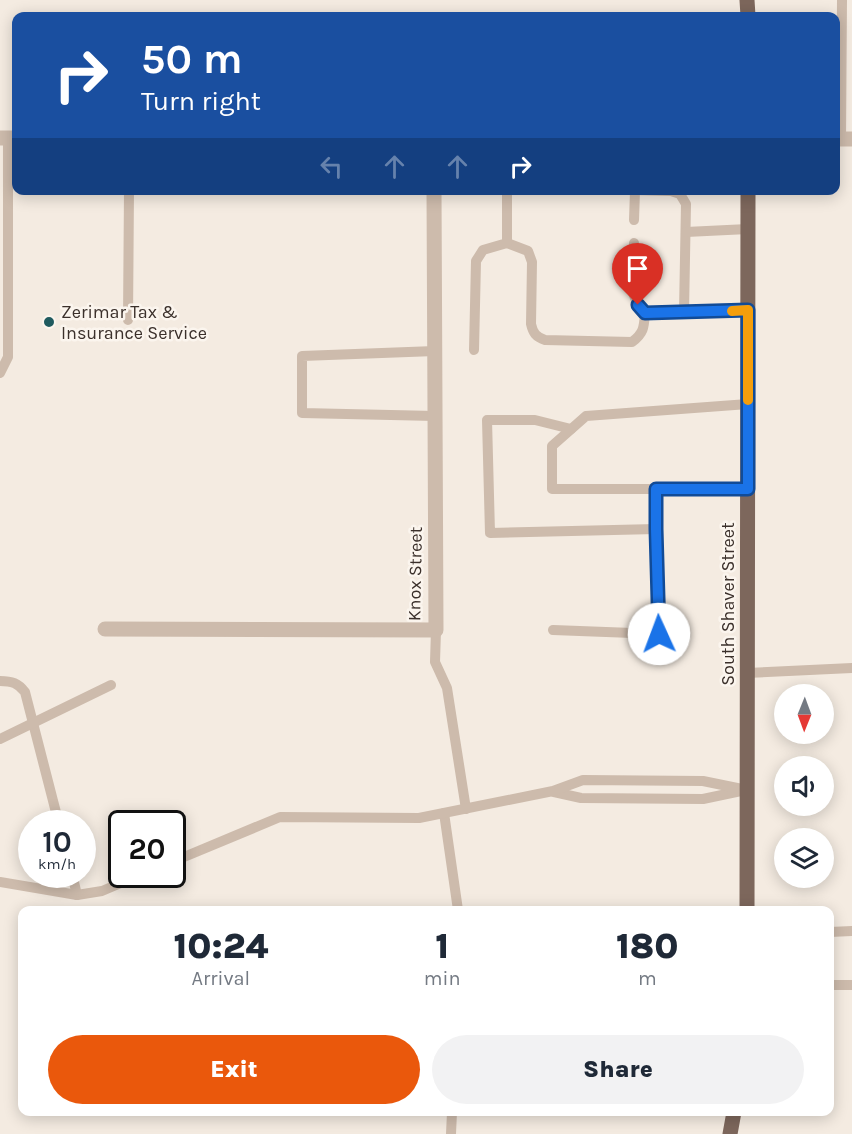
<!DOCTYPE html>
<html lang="en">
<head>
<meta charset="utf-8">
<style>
  :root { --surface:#fff; --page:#f2f2f3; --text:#1f2937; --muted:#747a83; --accent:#ea580c }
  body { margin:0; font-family:Karla,sans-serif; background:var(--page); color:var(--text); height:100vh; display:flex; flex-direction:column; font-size:22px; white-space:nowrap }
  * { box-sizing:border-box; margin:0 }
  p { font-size:20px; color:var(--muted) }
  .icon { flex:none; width:33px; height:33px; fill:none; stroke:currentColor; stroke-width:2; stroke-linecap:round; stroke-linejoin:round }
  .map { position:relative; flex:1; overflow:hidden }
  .panel { position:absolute; left:18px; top:906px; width:816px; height:210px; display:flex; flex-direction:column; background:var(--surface); border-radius:12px; box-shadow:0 3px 15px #0003 }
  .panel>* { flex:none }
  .banner { position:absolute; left:12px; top:12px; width:828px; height:183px; border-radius:12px; box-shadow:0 3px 15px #0003; background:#1a4fa0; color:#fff; overflow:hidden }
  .needle { width:39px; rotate:181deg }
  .fabs { position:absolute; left:774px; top:684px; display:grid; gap:12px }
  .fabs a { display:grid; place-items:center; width:60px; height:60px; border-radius:50%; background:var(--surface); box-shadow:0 3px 15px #0003; font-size:30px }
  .speed { position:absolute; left:18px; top:810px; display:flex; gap:12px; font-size:30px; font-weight:700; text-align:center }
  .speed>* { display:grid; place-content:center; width:78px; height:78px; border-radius:50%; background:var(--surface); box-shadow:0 3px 15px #0003; line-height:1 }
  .speed small { font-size:15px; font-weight:400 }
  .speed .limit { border:3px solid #111; border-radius:9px; background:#fff; color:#111 }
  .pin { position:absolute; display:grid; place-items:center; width:51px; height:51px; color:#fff; margin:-62px -26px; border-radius:50% 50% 50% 0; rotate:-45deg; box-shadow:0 0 6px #0007 }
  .pin .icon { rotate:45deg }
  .me { position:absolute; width:66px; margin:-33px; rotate:358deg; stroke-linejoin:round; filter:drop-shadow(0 0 4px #0008) }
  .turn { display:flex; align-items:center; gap:21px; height:126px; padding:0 30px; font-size:27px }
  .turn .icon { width:78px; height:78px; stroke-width:2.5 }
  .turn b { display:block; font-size:42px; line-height:51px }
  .lanes { display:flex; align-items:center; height:57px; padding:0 30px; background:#0003; justify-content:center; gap:30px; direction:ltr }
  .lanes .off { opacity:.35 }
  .eta { display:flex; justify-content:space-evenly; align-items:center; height:102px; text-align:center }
  .eta b { font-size:36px; font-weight:800; line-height:42px }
  .cta { display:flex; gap:12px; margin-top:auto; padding:12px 30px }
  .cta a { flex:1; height:69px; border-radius:36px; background:var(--accent); color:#fff; font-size:24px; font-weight:800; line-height:69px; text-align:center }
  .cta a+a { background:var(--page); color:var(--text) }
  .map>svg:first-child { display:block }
</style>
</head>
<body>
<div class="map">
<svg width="852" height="1134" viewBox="0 0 852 1134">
  <rect width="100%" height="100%" fill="#f4ebe1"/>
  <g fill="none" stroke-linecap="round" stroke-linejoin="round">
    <g stroke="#cdbbac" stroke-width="10">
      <polyline points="841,139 842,0"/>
      <polyline points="635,190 671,191 680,194 686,204 684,312"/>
      <polyline points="634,220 635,191"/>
      <polyline points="686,232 748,229"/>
      <path d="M507 243 528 251 532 262 531 324C533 333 536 337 545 340L632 342C644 333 644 327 645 313L749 310"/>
      <polyline points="634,243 633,293 638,305 645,313"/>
      <polyline points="128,320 129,190"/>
      <polyline points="474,350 476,261 483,250 507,243 507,190"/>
      <polyline points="435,351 302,356 302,413 435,416"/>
      <polyline points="0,373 8,357 8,138"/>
      <polyline points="571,429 535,420 487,420 490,533 656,529"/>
      <polyline points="748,489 552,489 552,446 586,416 748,404"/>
      <polyline points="436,630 435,662 447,688 466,809"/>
      <polyline points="553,630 659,634 656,529 656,489"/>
      <polyline points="747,673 852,668"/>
      <path d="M0 681C12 681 18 683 25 692L59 824"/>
      <polyline points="0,739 111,685"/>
      <polyline points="554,792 581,798 703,799 741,791"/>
      <polyline points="444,813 458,910"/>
      <polyline points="172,862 280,817 419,818 553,791 583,780 703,781 747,790"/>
      <polyline points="72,874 77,895"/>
      <polyline points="0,882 77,895 102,891 142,874"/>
      <polyline points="830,932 852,931"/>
      <polyline points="830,985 852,985"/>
      <polyline points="451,1134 452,1112"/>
    </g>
    <polyline stroke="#cdbbac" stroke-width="15" points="105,629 436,630 434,190"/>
    <g stroke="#cdbbac" stroke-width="15">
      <polyline points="0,138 16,138"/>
      <polyline points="836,139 852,139"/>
    </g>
    <g stroke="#7d675c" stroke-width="15">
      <polyline points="747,0 748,16"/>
      <polyline points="747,910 748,190"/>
      <polyline points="730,1134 734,1112"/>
    </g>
  </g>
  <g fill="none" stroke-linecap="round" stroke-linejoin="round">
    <defs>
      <polyline id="route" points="638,305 645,313 748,310 748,489 656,489 656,529 659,634"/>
    </defs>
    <use href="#route" stroke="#114b97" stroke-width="15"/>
    <use href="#route" stroke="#1a73e8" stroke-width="10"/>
    <polyline stroke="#f59e0b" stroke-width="10" points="732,311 748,310 748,400"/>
  </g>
  <circle fill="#1f5a5e" stroke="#fbf5ee" stroke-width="2" cx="49" cy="322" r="6"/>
  <g text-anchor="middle" stroke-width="5" stroke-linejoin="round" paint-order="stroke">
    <g font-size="18" fill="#3b302b" stroke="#fbf5ee" text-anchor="start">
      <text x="61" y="318">Zerimar Tax &amp;<tspan x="61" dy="21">Insurance Service</tspan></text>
    </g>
    <g font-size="18" fill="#3b302b" stroke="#fbf5ee">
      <text transform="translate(415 574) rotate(-89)" y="6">Knox Street</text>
      <text transform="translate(728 604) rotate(-90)" y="6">South Shaver Street</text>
    </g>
  </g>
</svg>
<div class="fabs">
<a><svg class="needle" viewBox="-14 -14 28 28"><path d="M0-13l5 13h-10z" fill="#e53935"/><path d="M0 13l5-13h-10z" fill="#747a83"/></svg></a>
<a><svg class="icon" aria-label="sound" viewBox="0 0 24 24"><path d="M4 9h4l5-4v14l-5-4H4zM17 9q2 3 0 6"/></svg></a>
<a><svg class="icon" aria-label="layers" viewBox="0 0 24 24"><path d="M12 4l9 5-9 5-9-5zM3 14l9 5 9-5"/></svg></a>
</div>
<div class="speed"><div>10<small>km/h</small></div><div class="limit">20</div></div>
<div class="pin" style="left:638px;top:305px;background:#d93025"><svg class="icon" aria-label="arrive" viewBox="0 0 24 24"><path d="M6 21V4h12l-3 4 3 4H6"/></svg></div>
<svg class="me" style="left:659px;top:634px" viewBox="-20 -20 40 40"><circle r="19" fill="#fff"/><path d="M0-13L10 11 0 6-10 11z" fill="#1a73e8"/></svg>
<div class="banner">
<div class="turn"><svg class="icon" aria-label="right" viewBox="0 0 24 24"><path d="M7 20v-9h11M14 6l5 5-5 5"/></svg><div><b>50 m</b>Turn right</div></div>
<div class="lanes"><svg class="icon off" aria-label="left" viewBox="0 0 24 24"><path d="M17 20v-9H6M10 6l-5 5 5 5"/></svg><svg class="icon off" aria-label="ahead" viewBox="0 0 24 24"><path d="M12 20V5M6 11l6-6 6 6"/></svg><svg class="icon off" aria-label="ahead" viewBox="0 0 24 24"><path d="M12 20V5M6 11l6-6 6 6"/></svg><svg class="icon" aria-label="right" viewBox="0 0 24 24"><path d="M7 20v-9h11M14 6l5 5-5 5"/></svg></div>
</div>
<section class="panel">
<div class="eta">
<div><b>10:24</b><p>Arrival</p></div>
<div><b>1</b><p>min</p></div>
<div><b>180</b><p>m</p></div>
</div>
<div class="cta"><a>Exit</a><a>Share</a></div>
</section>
</div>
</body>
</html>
